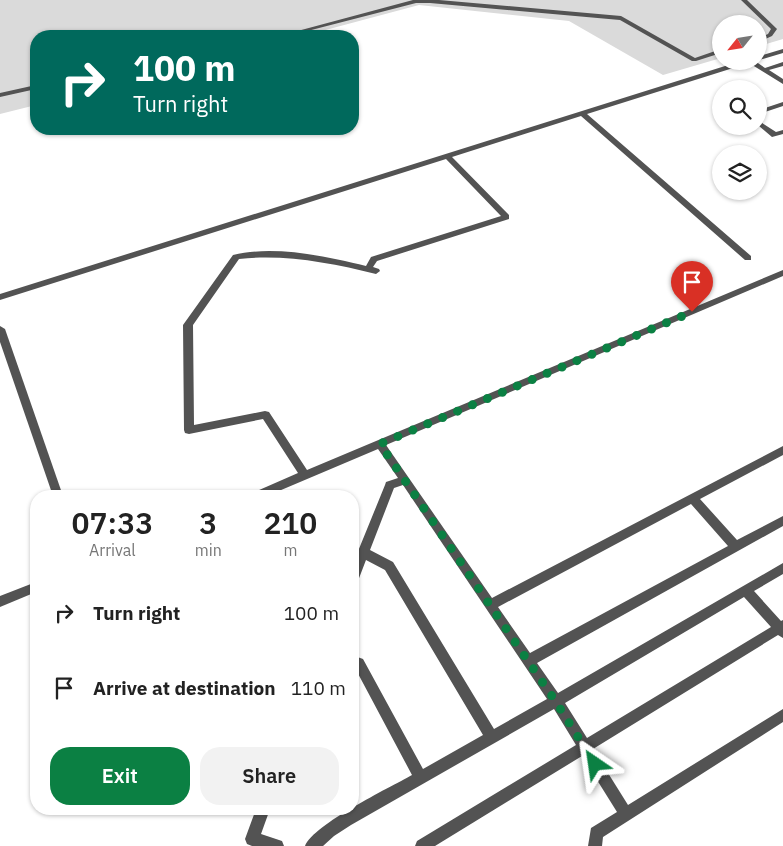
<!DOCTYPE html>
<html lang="en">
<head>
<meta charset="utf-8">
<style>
  :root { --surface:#fff; --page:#f2f2f2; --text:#222; --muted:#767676; --accent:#0b8043 }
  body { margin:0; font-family:"IBM Plex Sans",sans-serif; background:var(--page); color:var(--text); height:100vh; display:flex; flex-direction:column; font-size:19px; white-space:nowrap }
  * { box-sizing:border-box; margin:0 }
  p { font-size:16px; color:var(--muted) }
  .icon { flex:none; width:28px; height:28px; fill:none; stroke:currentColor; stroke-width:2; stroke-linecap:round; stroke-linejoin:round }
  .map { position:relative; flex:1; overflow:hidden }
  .details { position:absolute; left:30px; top:490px; width:329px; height:325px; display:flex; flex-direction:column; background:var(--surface); border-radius:20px; box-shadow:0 1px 4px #0004 }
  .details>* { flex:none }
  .banner { position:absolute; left:30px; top:30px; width:329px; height:105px; border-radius:20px; box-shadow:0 1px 4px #0004; background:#00695c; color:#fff; overflow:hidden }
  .needle { width:32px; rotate:240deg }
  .controls { position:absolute; left:712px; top:15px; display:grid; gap:10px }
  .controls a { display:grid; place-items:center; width:55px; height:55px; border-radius:50%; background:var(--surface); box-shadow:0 1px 4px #0004; font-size:25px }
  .pin { position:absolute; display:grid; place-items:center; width:42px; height:42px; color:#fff; margin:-51px -21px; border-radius:50% 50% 50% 0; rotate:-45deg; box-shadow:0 0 5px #0007 }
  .pin .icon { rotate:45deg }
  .me { position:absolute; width:55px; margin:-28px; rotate:328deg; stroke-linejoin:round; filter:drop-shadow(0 0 4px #0008) }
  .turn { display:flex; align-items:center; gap:18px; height:105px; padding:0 20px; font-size:22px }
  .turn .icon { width:65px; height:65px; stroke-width:2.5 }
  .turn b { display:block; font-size:35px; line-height:42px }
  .eta { display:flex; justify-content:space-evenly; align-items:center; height:85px; text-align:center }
  .eta b { font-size:30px; font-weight:600; line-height:35px }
  .cta { display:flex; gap:10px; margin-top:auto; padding:10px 20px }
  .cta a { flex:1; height:58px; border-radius:20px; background:var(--accent); color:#fff; font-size:20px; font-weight:600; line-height:58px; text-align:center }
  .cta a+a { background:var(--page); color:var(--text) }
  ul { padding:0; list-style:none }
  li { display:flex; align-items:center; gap:15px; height:75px; padding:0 20px }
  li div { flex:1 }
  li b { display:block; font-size:19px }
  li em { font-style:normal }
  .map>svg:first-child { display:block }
</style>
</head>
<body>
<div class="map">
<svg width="783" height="846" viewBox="0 0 783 846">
  <rect width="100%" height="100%" fill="#fff"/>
  <polygon fill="#dadada" points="0,0 783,0 783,39 759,46 759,24 721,24 721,58 663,75 569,21 419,5 303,36 36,36 36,105 0,114"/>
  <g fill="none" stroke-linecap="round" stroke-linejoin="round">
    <g fill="#535353" fill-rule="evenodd">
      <polygon points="413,0 439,0 621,16 695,58 721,49 721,53 696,61 692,61 620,20 430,3 416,3 288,36 279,36"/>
      <polygon points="741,0 747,0 776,28 777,29 772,36 759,42 759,38 768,34 771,29"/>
      <polygon points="783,49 783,53 759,60 759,56"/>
      <path d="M741 61H755L765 68 783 62V66L769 70 783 79V84L749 63 587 114 751 256V260H745L581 116 452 157 509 215V219L377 261 373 267 379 269 380 271 376 274C331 263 285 254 239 259L193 325 194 425 265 411 269 412 307 470 783 270V276L386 445 492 598 783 446V455L700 499 737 540 783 516V526L537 663 558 693 783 563V574L754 591 781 621 783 620V638L778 635 593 749 628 805 783 709V722L603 837 602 846H588L591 828 617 812 582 756 435 846H415L417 841 576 745 554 709 351 825 334 836 323 846H305C314 824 389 788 412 775L355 668 352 667V655L363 659 423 769 483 735 385 570 366 560 356 586 352 587V566L385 485 386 482 398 478 378 449 267 496H251L252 493 298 473 263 419 189 434 185 433 184 430 183 325 233 255C273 245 326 256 366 266L371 257 501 216 446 159 0 300V294ZM403 485 547 699 494 729 393 562 370 550 394 488ZM691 504 728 546 530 653 498 607ZM744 597 771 627 587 738 565 703Z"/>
      <polygon points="36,85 36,89 0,97 0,93"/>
      <polygon points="721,92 721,97 717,94 718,93"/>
      <polygon points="783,102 783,106 759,114 759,110"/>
      <polygon points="759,121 776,132 783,130 783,134 772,137 759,126"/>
      <polygon points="0,326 5,329 63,496 53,496 0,342"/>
      <polygon points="36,582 36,592 0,607 0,596"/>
      <polygon points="256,809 270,809 261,834 282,841 284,846 252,846 247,844 245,839"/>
    </g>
  </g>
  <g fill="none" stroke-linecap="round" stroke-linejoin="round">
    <polyline stroke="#0b8043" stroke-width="9" stroke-dasharray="0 16.2" points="595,764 556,702 380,444 692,312"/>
  </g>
</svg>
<div class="controls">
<a><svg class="needle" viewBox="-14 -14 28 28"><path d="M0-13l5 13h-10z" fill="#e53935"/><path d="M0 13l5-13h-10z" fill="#767676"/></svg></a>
<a><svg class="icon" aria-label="search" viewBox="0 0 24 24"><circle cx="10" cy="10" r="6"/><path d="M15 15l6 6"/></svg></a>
<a><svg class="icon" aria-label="layers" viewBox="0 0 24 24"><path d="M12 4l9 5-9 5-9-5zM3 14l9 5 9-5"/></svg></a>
</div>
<div class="pin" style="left:692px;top:312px;background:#d93025"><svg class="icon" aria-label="arrive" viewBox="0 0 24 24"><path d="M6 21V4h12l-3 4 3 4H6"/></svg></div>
<svg class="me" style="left:595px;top:764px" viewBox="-20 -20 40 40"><path d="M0-17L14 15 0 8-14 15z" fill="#0b8043" stroke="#fff" stroke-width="4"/></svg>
<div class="banner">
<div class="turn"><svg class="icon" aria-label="right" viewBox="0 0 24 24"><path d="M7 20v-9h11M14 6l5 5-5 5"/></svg><div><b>100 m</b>Turn right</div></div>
</div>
<section class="details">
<div class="eta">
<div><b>07:33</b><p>Arrival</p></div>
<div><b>3</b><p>min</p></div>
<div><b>210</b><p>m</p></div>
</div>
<ul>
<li><svg class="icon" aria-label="right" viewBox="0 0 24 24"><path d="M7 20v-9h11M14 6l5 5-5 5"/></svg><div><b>Turn right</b></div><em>100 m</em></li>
<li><svg class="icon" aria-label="arrive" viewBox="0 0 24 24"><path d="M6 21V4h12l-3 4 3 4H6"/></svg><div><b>Arrive at destination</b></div><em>110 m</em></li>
</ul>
<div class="cta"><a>Exit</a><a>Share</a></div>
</section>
</div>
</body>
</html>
